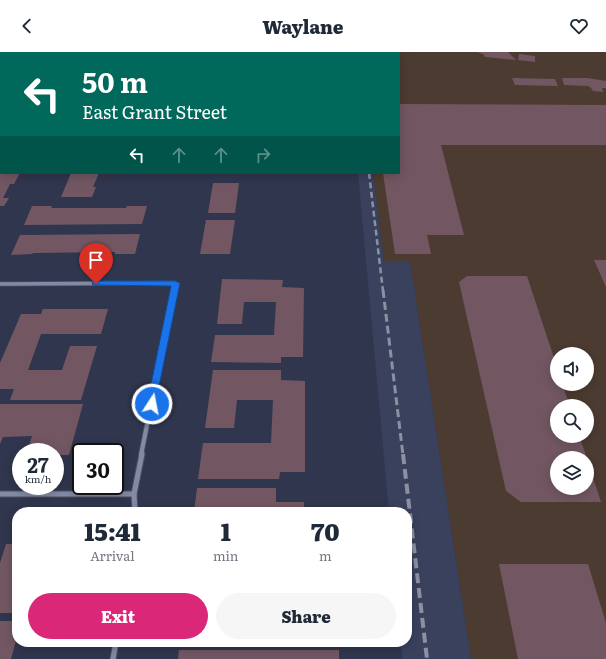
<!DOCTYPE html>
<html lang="en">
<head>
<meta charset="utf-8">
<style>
  :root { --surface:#fff; --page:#f6f6f7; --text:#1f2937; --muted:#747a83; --accent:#db2777 }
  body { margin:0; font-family:Literata,serif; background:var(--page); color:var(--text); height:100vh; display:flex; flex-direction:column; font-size:15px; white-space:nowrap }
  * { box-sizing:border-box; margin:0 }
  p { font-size:13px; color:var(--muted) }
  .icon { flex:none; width:22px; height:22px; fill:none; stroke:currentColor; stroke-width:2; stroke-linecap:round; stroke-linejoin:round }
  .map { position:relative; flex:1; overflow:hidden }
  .sheet { position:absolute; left:12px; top:455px; width:400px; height:140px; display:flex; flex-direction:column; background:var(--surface); border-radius:16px; box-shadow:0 2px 10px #0003 }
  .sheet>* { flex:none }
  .hud { position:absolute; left:0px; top:0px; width:400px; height:122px; box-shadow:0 2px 10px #0003; background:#00695c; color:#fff; overflow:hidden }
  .buttons { position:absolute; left:550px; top:295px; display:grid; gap:8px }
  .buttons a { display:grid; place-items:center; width:44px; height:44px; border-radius:50%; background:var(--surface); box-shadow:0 2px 10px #0003; font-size:20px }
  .speed { position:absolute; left:12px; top:391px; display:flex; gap:8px; font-size:20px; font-weight:700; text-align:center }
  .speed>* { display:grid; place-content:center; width:52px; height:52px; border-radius:50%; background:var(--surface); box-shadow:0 2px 10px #0003; line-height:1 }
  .speed small { font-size:10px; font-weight:400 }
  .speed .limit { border:2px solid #111; border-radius:6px; background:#fff; color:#111 }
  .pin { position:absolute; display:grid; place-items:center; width:34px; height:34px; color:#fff; margin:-41px -17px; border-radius:50% 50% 50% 0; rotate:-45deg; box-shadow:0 0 4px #0007 }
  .pin .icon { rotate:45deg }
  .me { position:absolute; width:44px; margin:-22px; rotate:11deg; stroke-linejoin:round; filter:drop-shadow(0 0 3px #0008) }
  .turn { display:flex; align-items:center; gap:14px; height:84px; padding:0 16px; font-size:18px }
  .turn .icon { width:52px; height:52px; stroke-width:2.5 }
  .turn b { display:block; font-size:28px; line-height:34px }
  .lanes { display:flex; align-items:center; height:38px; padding:0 16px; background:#0003; justify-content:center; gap:20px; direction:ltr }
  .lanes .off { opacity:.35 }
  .eta { display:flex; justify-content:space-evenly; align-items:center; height:68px; text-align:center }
  .eta b { font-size:24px; font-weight:800; line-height:28px }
  .button { display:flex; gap:8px; margin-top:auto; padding:8px 16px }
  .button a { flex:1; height:46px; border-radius:24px; background:var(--accent); color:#fff; font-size:16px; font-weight:800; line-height:46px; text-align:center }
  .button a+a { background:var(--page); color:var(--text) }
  header { display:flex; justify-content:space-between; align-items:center; height:52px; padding:0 16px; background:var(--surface); font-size:18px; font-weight:800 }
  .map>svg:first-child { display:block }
</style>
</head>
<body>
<header><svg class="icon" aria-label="back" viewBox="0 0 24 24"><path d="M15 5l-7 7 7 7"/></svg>Waylane<svg class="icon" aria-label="heart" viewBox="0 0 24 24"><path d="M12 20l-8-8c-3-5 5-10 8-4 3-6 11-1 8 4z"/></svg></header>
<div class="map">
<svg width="606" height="607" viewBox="0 0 606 607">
  <rect width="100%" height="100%" fill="#30364d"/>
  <path fill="#4c3b30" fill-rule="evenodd" d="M364 0H606V607H471L410 209H384L373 121H399V1ZM557 302H587V332H557ZM557 354H587V384H557ZM557 406H587V436H557Z"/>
  <polygon fill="#39415d" points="358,121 373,121 384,209 410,209 471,607 402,607 401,590 407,590 407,460 389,460"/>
  <g fill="#725763">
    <polygon points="477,0 508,0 516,8 486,5 483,4 485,3"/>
    <polygon points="519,2 535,4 535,10 518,8"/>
    <polygon points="512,26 555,27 558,34 515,33"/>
    <polygon points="562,26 587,26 606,29 606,36 602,36 603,40 593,39 591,36 588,34 564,33"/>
    <polygon points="399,52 606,53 606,93 441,93 464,183 427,183 431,202 395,202 383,121 399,121"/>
    <polygon points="0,121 20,121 14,132 10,132 3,146 9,146 4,154 0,154"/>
    <polygon points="71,121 99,121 93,135 96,135 92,145 61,145"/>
    <polygon points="213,131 239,131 235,161 208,161"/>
    <polygon points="32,154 52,154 51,156 126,156 127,154 147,154 142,172 24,173"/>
    <polygon points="206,168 235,168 230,202 200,202"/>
    <polygon points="140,182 135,202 115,202 115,200 33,201 32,202 11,203 20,183"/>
    <polygon points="594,208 606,208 606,235"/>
    <polygon points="467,224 527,224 557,315 557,332 562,332 570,354 557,354 557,384 579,384 587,406 557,406 557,436 587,436 587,408 601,450 521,450 506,439 459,230"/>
    <polygon points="222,227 283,228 282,235 304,236 303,305 281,305 281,311 211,310 215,283 274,283 276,250 244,250 242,272 217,272"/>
    <polygon points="43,257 108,257 101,282 41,282 28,318 62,318 70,294 97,294 81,348 10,348 14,337 0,337 0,311 21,262 41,262"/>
    <polygon points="213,318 281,318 281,328 305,329 305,420 280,420 279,427 198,427 203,391 271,391 273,348 237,348 234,376 205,376"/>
    <polygon points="0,352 83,352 69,403 55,403 55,400 27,400 32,384 3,385 0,392"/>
    <polygon points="197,436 276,436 276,450 304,450 304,460 194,460"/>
    <polygon points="6,492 17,492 17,561 0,561 0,511"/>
    <polygon points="499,512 588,512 606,571 606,607 518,607"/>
    <polygon points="0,569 17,569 17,585 11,607 0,607"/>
    <polygon points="179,598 339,598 339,607 178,607"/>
  </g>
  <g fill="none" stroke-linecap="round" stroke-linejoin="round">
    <defs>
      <polyline id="service" points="132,1 134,0"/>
      <polyline id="minor-far2" points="0,232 175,231 173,239"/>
      <polyline id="minor-far1" points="141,403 174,238"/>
      <g id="minor">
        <polyline points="0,442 134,442"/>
        <polyline points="135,460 134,442 142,402"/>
        <polyline points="113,607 116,590"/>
      </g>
    </defs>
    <use href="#service" stroke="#4c5264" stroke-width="3.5"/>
    <use href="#minor-far2" stroke="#4c5264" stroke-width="5"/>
    <use href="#minor-far1" stroke="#4c5264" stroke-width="6"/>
    <use href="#minor" stroke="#4c5264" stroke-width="7"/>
    <use href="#service" stroke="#828aa4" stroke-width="2"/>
    <use href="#minor-far2" stroke="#828aa4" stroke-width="3.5"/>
    <use href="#minor-far1" stroke="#828aa4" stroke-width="4"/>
    <use href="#minor" stroke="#828aa4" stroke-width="5"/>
    <polyline stroke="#8c90a2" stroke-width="2.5" stroke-dasharray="6 3.5" stroke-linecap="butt" points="369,121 383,239"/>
    <polyline stroke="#8c90a2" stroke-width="3" stroke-dasharray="8 4" stroke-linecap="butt" points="383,238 403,403"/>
    <polyline stroke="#8c90a2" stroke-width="4" stroke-dasharray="10 5" stroke-linecap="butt" points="403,402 427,607"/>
  </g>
  <polygon fill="#1a73e8" stroke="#114b97" points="96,229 175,229 180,231 155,354 148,354 147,352 171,234 93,233 92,232 93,230"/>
</svg>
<div class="buttons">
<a><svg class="icon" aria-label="sound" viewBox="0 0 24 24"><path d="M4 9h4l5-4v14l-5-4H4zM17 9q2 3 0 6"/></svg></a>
<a><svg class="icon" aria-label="search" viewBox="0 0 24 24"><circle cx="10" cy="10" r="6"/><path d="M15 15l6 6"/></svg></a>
<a><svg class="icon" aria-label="layers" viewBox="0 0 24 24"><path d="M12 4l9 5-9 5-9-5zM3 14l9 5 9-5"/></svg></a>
</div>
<div class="speed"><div>27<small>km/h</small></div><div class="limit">30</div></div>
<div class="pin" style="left:96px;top:232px;background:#d93025"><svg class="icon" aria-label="arrive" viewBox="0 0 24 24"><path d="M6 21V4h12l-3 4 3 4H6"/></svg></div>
<svg class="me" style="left:152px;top:352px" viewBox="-20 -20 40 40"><circle r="17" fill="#1a73e8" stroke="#fff" stroke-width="3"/><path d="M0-11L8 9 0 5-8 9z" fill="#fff"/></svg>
<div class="hud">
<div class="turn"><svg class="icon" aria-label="left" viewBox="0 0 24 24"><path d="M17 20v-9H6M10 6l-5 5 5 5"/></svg><div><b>50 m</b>East Grant Street</div></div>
<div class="lanes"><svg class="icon" aria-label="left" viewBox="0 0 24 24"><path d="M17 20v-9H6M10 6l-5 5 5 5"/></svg><svg class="icon off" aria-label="ahead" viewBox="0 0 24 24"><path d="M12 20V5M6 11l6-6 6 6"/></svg><svg class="icon off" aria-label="ahead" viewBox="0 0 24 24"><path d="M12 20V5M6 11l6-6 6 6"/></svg><svg class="icon off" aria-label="right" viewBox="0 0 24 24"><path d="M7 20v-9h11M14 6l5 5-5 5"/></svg></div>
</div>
<section class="sheet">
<div class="eta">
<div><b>15:41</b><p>Arrival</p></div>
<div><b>1</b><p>min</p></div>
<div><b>70</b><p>m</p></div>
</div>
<div class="button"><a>Exit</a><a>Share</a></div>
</section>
</div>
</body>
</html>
